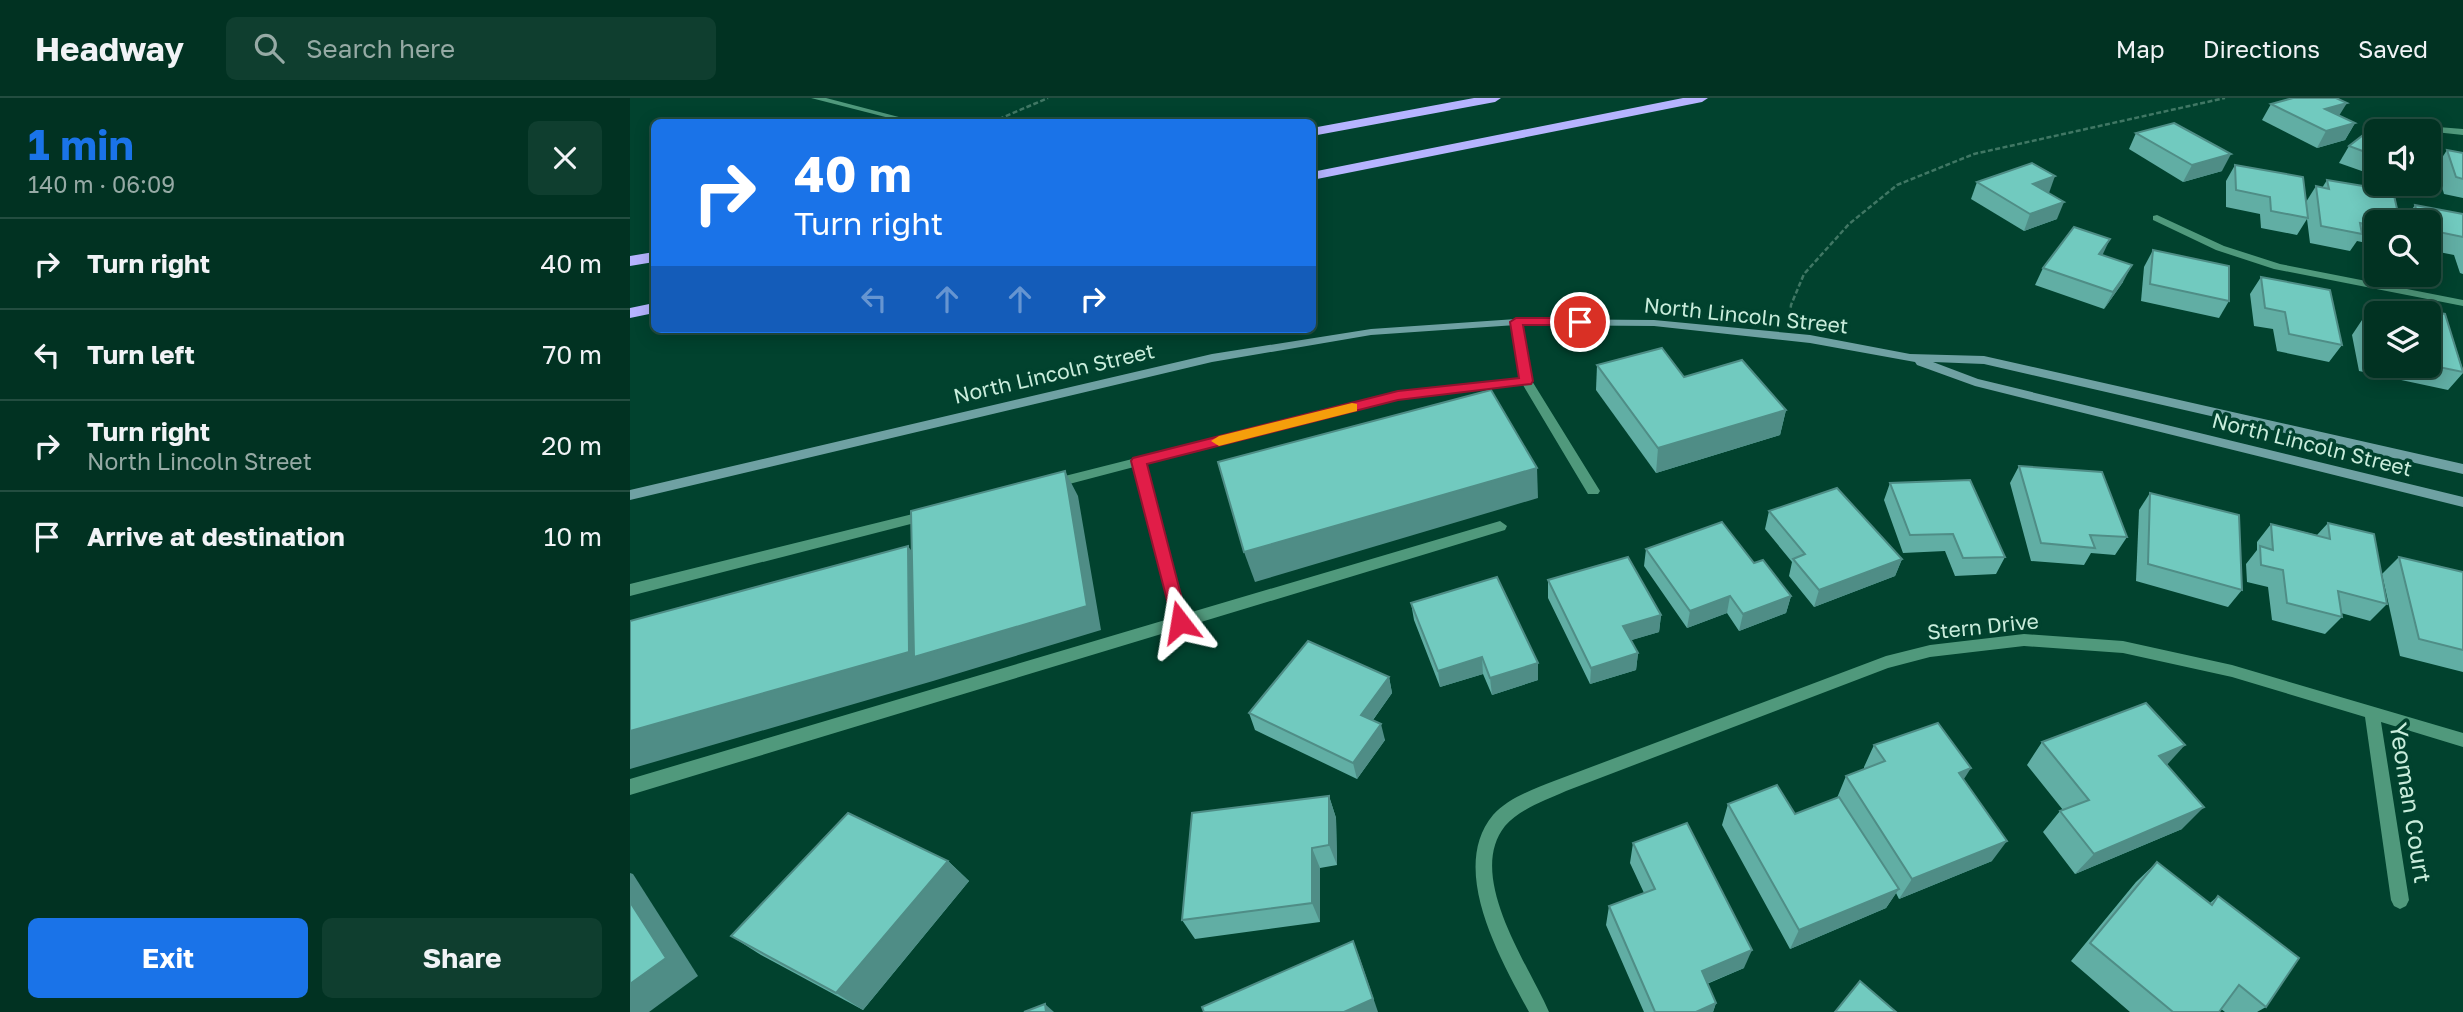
<!DOCTYPE html>
<html lang="en">
<head>
<meta charset="utf-8">
<style>
  :root { --surface:#013222; --page:#0f3e2f; --text:#f1f3f6; --muted:#96aaa5; --line:#234d40; --accent:#1a73e8 }
  body { margin:0; font-family:"Golos Text",sans-serif; background:var(--page); color:var(--text); height:100vh; display:flex; flex-direction:column; font-size:26px; white-space:nowrap }
  * { box-sizing:border-box; margin:0 }
  p { font-size:23px; color:var(--muted) }
  .icon { flex:none; width:38px; height:38px; fill:none; stroke:currentColor; stroke-width:2; stroke-linecap:round; stroke-linejoin:round }
  .map { position:relative; flex:1; overflow:hidden }
  .sheet { display:flex; flex-direction:column; background:var(--surface); width:630px }
  .sheet>* { flex:none }
  .hud { position:absolute; left:21px; top:21px; width:665px; height:214px; border-radius:10px; box-shadow:0 4px 18px #0003,0 0 0 2px var(--line); background:#1a73e8; color:#fff; overflow:hidden }
  .tools { position:absolute; left:1734px; top:21px; display:grid; gap:14px }
  .tools a { display:grid; place-items:center; width:77px; height:77px; border-radius:10px; background:var(--surface); box-shadow:0 4px 18px #0003,0 0 0 2px var(--line); font-size:35px }
  .pin { position:absolute; display:grid; place-items:center; width:60px; height:60px; color:#fff; margin:-30px; border:4px solid #fff; border-radius:50%; box-shadow:0 2px 7px #0007 }
  .me { position:absolute; width:77px; margin:-38px; rotate:346deg; stroke-linejoin:round; filter:drop-shadow(0 0 5px #0008) }
  .turn { display:flex; align-items:center; gap:24px; height:147px; padding:0 28px; font-size:32px }
  .turn .icon { width:91px; height:91px; stroke-width:2.5 }
  .turn b { display:block; font-size:49px; line-height:60px }
  .lanes { display:flex; align-items:center; height:66px; padding:0 28px; background:#0003; justify-content:center; gap:35px; direction:ltr }
  .lanes .off { opacity:.35 }
  .round { display:grid; place-items:center; flex:none; width:74px; height:74px; border-radius:10px; background:var(--page) }
  .head { display:flex; align-items:center; justify-content:space-between; height:119px; padding:0 28px }
  h1 { font-size:42px; font-weight:700; line-height:52px; color:var(--accent) }
  .action { display:flex; gap:14px; margin-top:auto; padding:14px 28px }
  .action a { flex:1; height:80px; border-radius:10px; background:var(--accent); color:#fff; font-size:28px; font-weight:700; line-height:80px; text-align:center }
  .action a+a { background:var(--page); color:var(--text) }
  ul { padding:0; list-style:none }
  li { display:flex; align-items:center; gap:21px; height:91px; padding:0 28px; border-top:2px solid var(--line) }
  li div { flex:1 }
  li b { display:block; font-size:26px }
  li em { font-style:normal }
  header { display:flex; align-items:center; gap:42px; box-sizing:border-box; height:98px; padding:0 35px; background:var(--surface); border-bottom:2px solid var(--line) }
  header strong { font-size:33px }
  nav { display:flex; gap:38px; margin-inline-start:auto; font-size:24px }
  .search { width:490px; height:63px; background:var(--page); display:flex; align-items:center; gap:18px; box-sizing:border-box; padding:0 24px; border-radius:10px; color:var(--muted); font-size:26px }
  main { display:flex; flex:1; min-height:0 }
  .map>svg:first-child { display:block }
</style>
</head>
<body>
<header>
<strong>Headway</strong>
<div class="search"><svg class="icon" aria-label="search" viewBox="0 0 24 24"><circle cx="10" cy="10" r="6"/><path d="M15 15l6 6"/></svg>Search here</div>
<nav><a>Map</a><a>Directions</a><a>Saved</a></nav>
</header>
<main>
<section class="sheet">
<div class="head"><div><h1>1 min</h1><p>140 m · 06:09</p></div><a class="round"><svg class="icon" aria-label="close" viewBox="0 0 24 24"><path d="M6 6l12 12M18 6L6 18"/></svg></a></div>
<ul>
<li><svg class="icon" aria-label="right" viewBox="0 0 24 24"><path d="M7 20v-9h11M14 6l5 5-5 5"/></svg><div><b>Turn right</b></div><em>40 m</em></li>
<li><svg class="icon" aria-label="left" viewBox="0 0 24 24"><path d="M17 20v-9H6M10 6l-5 5 5 5"/></svg><div><b>Turn left</b></div><em>70 m</em></li>
<li><svg class="icon" aria-label="right" viewBox="0 0 24 24"><path d="M7 20v-9h11M14 6l5 5-5 5"/></svg><div><b>Turn right</b><p>North Lincoln Street</p></div><em>20 m</em></li>
<li><svg class="icon" aria-label="arrive" viewBox="0 0 24 24"><path d="M6 21V4h12l-3 4 3 4H6"/></svg><div><b>Arrive at destination</b></div><em>10 m</em></li>
</ul>
<div class="action"><a>Exit</a><a>Share</a></div>
</section>
<div class="map">
<svg width="1833" height="914" viewBox="0 0 1833 914">
  <rect width="100%" height="100%" fill="#01422e"/>
  <g fill="none" stroke-linecap="round" stroke-linejoin="round">
    <g stroke="#407764" stroke-width="2.5" stroke-dasharray="5 2.5" stroke-linecap="butt">
      <polyline points="362,24 418,0"/>
      <polyline points="1160,217 1161,207 1174,176 1219,126 1267,87 1344,56 1595,0"/>
    </g>
    <g fill="#50997c" fill-rule="evenodd">
      <polygon points="181,0 196,0 288,24 275,24"/>
      <polygon points="886,221 892,224 902,283 970,393 968,396 958,396 893,287 768,302 516,366 555,516 870,423 877,428 875,432 0,697 0,681 542,520 504,369 424,390 419,388 417,385 419,382 768,294 890,280 880,224"/>
      <polygon points="299,412 304,414 306,417 304,420 0,498 0,486"/>
    </g>
    <g fill="#50997c" fill-rule="evenodd">
      <polygon points="1808,29 1833,31 1833,37 1805,34 1804,32"/>
      <polygon points="1527,117 1594,148 1650,166 1833,202 1833,208 1644,171 1586,152 1523,122 1523,118"/>
      <path d="M1394 536 1493 543 1602 567 1833 635V649L1751 624 1779 802 1776 808 1770 811 1764 808 1761 802 1735 619 1602 579 1493 555 1394 548 1300 559 1258 570 936 693C916 702 890 711 875 728 835 778 899 867 919 914H899C871 862 818 771 863 717 878 700 904 691 924 683L1256 558 1300 547Z"/>
    </g>
    <polygon fill="#6fa1a3" fill-rule="evenodd" points="886,221 1024,222 1180,237 1280,256 1354,258 1833,366 1833,376 1354,266 1303,264 1348,281 1833,399 1833,409 1345,288 1287,267 1285,264 1180,245 1024,228 886,227 741,237 582,264 0,402 0,392 582,256 741,231"/>
    <g fill="#b6b4ff" fill-rule="evenodd">
      <polygon points="844,0 871,0 865,4 682,38 682,30"/>
      <polygon points="1053,0 1078,0 1072,4 682,82 682,74"/>
      <polygon points="24,154 24,164 0,168 0,158"/>
      <polygon points="24,205 24,215 0,220 0,210"/>
    </g>
  </g>
  <g fill="#61aea4">
    <polygon points="1641,6 1709,18 1725,25 1715,42 1687,50 1632,22"/>
    <polygon points="1746,33 1746,78 1709,65 1719,48"/>
    <polygon points="1506,35 1592,73 1553,84 1499,51"/>
    <polygon points="1817,52 1833,55 1833,100 1814,96 1806,69"/>
    <polygon points="1605,67 1676,104 1686,88 1692,90 1697,82 1746,124 1746,147 1727,143 1720,153 1680,145 1677,121 1667,137 1631,130 1630,116 1596,109 1596,83"/>
    <polygon points="1347,84 1419,95 1427,121 1394,133 1341,101"/>
    <polygon points="1785,107 1789,124 1773,124"/>
    <polygon points="1833,116 1833,176 1830,175 1824,157 1799,152 1799,124"/>
    <polygon points="1523,152 1599,203 1589,220 1511,203 1514,169"/>
    <polygon points="1472,157 1493,184 1474,211 1405,187 1413,170"/>
    <polygon points="1631,179 1712,247 1699,264 1647,253 1643,231 1624,228 1620,196"/>
    <polygon points="1774,209 1815,216 1833,272 1833,275 1818,292 1729,273 1722,237 1734,219 1746,222 1746,268 1799,268 1799,215 1769,215"/>
    <polygon points="967,267 1054,279 1156,312 1150,337 1026,375 966,292"/>
    <polygon points="1389,368 1497,439 1485,457 1461,455 1454,467 1401,463 1380,385"/>
    <polygon points="1260,385 1375,459 1366,476 1325,478 1315,453 1273,455 1254,402"/>
    <polygon points="1520,395 1612,492 1598,509 1506,483 1509,412"/>
    <polygon points="1139,413 1272,461 1265,478 1184,509 1159,478 1162,464 1135,431"/>
    <polygon points="1698,425 1757,506 1740,523 1711,515 1712,519 1695,536 1642,522 1638,489 1617,484 1616,466 1627,452 1627,444 1641,426 1687,437"/>
    <polygon points="1016,451 1124,465 1161,498 1156,515 1109,533 1097,515 1057,530 1014,468"/>
    <polygon points="1769,459 1833,474 1833,574 1770,558 1752,476"/>
    <polygon points="918,482 1031,517 1029,534 1001,542 1008,555 1006,572 960,586 918,500"/>
    <polygon points="781,505 908,565 908,582 862,597 853,576 810,589 784,522"/>
    <polygon points="759,579 762,595 743,622 755,642 727,681 625,632 619,615"/>
    <polygon points="1412,644 1537,667 1552,731 1445,776 1413,734 1430,713 1433,712 1397,667"/>
    <polygon points="1244,647 1334,682 1362,763 1269,801 1266,795 1256,810 1160,851 1092,727 1098,706 1165,716 1207,700 1216,678 1234,671 1234,669"/>
    <polygon points="699,698 706,720 707,767 690,770 690,824 565,841 552,822"/>
    <polygon points="1003,745 1114,870 1077,886 1086,905 1083,914 1014,914 976,827 979,808 1014,795 1000,765"/>
    <polygon points="318,763 339,783 233,912 131,857 101,838"/>
    <polygon points="1527,764 1580,805 1588,798 1636,909 1627,914 1595,914 1591,911 1589,914 1500,914 1441,863 1506,784"/>
  </g>
  <g fill="#4f8d86">
    <polygon points="1717,5 1707,21 1695,11"/>
    <polygon points="1725,25 1715,42 1687,50 1696,33"/>
    <polygon points="1601,56 1592,73 1553,84 1562,67"/>
    <polygon points="1425,78 1419,95 1403,86"/>
    <polygon points="1434,104 1427,121 1394,133 1400,116"/>
    <polygon points="1480,141 1472,158 1469,156"/>
    <polygon points="1502,167 1493,184 1474,211 1483,194"/>
    <polygon points="1156,312 1150,337 1026,375 1028,350"/>
    <polygon points="907,370 908,400 625,484 614,454"/>
    <polygon points="435,373 448,398 471,532 303,583 0,671 0,633 278,448 300,478"/>
    <polygon points="1272,461 1265,478 1184,509 1189,492"/>
    <polygon points="1100,498 1097,515 1057,530 1060,513"/>
    <polygon points="1161,498 1156,515 1109,533 1113,516"/>
    <polygon points="1031,517 1029,534 992,545 993,528"/>
    <polygon points="1008,555 1006,572 960,586 961,570"/>
    <polygon points="852,559 853,576 810,589 808,573"/>
    <polygon points="908,565 908,582 862,597 860,580"/>
    <polygon points="759,579 762,595 735,633 731,617"/>
    <polygon points="751,626 755,642 727,681 723,665"/>
    <polygon points="1555,647 1535,669 1529,658"/>
    <polygon points="1341,670 1327,692 1329,675"/>
    <polygon points="699,698 706,720 707,767 699,747"/>
    <polygon points="1574,709 1552,731 1445,776 1464,756"/>
    <polygon points="1377,743 1362,763 1269,801 1282,781"/>
    <polygon points="682,750 690,770 690,824 682,805"/>
    <polygon points="318,763 339,783 233,912 206,895"/>
    <polygon points="0,775 3,776 68,878 19,914 0,914"/>
    <polygon points="1269,791 1256,810 1160,851 1169,832"/>
    <polygon points="723,843 730,861 748,914 714,914"/>
    <polygon points="1122,852 1114,870 1066,890 1072,873"/>
    <polygon points="1086,905 1083,914 1066,914"/>
    <polygon points="415,906 424,914 416,914"/>
  </g>
  <g fill="#71cabf" stroke="#4f8d86" stroke-width="2">
    <polygon points="1663,0 1706,0 1717,5 1695,11 1725,25 1696,33 1641,6"/>
    <polygon points="1544,25 1601,56 1562,67 1506,35"/>
    <polygon points="1741,31 1746,33 1746,58 1719,48"/>
    <polygon points="1817,52 1833,55 1833,81 1826,79"/>
    <polygon points="1402,65 1425,78 1403,86 1434,104 1400,116 1347,84"/>
    <polygon points="1605,67 1673,79 1678,120 1641,113 1640,99 1606,92"/>
    <polygon points="1697,82 1763,93 1770,124 1746,124 1746,128 1730,125 1732,136 1691,128 1686,88 1699,91"/>
    <polygon points="1785,107 1833,116 1833,139 1799,132 1799,124 1789,124"/>
    <polygon points="1444,129 1480,141 1469,156 1502,167 1483,194 1413,170"/>
    <polygon points="1523,152 1599,168 1599,203 1520,186"/>
    <polygon points="1631,179 1700,192 1712,247 1659,236 1655,214 1635,210"/>
    <polygon points="1774,209 1815,216 1833,274 1799,267 1799,215 1776,215"/>
    <polygon points="1734,219 1746,222 1746,256 1743,256"/>
    <polygon points="1032,250 1054,279 1112,262 1156,312 1028,350 967,267"/>
    <polygon points="861,292 907,370 614,454 588,364"/>
    <polygon points="1389,368 1472,374 1497,439 1460,437 1465,450 1411,445"/>
    <polygon points="435,373 457,508 284,559 281,413"/>
    <polygon points="1340,382 1375,459 1333,460 1323,436 1280,437 1260,385"/>
    <polygon points="1207,390 1272,461 1189,492 1163,461 1175,456 1139,413"/>
    <polygon points="1520,395 1609,417 1612,492 1518,466"/>
    <polygon points="1092,424 1124,465 1133,462 1161,498 1113,516 1100,498 1060,513 1016,451"/>
    <polygon points="1698,425 1744,436 1757,506 1708,493 1712,519 1657,505 1653,472 1631,467 1630,448 1643,452 1641,426 1700,441"/>
    <polygon points="278,448 279,554 0,633 0,523"/>
    <polygon points="998,459 1031,517 993,528 1008,555 961,570 918,482"/>
    <polygon points="1769,459 1833,474 1833,552 1789,541"/>
    <polygon points="867,479 908,565 860,580 852,559 808,573 781,505"/>
    <polygon points="678,543 759,579 731,617 751,626 723,665 619,615"/>
    <polygon points="1516,605 1555,647 1529,658 1574,709 1464,756 1430,713 1459,702 1412,644"/>
    <polygon points="1308,625 1341,670 1329,675 1377,743 1282,781 1216,678 1255,663 1244,647"/>
    <polygon points="1147,687 1165,716 1209,699 1269,791 1169,832 1098,706"/>
    <polygon points="699,698 699,747 682,750 682,805 552,822 562,715"/>
    <polygon points="218,715 318,763 206,895 101,838"/>
    <polygon points="1057,725 1122,852 1072,873 1086,905 1066,914 1025,914 979,808 1025,791 1003,745"/>
    <polygon points="1527,764 1582,807 1588,798 1669,860 1636,909 1609,887 1589,914 1543,914 1460,845"/>
    <polygon points="0,804 36,860 0,886"/>
    <polygon points="723,843 743,901 714,914 574,914 572,909"/>
    <polygon points="1230,883 1266,914 1205,914"/>
    <polygon points="415,906 416,914 394,914"/>
  </g>
  <polygon fill="#e11d48" stroke="#92132f" stroke-width="2" points="886,220 950,220 956,224 950,227 893,227 903,283 901,286 768,302 517,366 558,524 555,529 544,529 501,363 503,360 768,293 889,280 880,224"/>
  <polygon fill="#f59e0b" points="722,305 727,306 727,313 589,348 581,343 589,338"/>
  <g text-anchor="middle" stroke-width="7" stroke-linejoin="round" paint-order="stroke">
    <g font-size="21" fill="#c9eddc" stroke="#01422e">
      <text transform="translate(1116 218) rotate(6)" y="7">North Lincoln Street</text>
      <text transform="translate(424 276) rotate(-13)" y="7">North Lincoln Street</text>
      <text transform="translate(1682 347) rotate(14)" y="7">North Lincoln Street</text>
      <text transform="translate(1353 529) rotate(-6)" y="7">Stern Drive</text>
    </g>
    <g font-size="24" fill="#c9eddc" stroke="#01422e">
      <text transform="translate(1780 705) rotate(81)" y="8">Yeoman Court</text>
    </g>
  </g>
</svg>
<div class="tools">
<a><svg class="icon" aria-label="sound" viewBox="0 0 24 24"><path d="M4 9h4l5-4v14l-5-4H4zM17 9q2 3 0 6"/></svg></a>
<a><svg class="icon" aria-label="search" viewBox="0 0 24 24"><circle cx="10" cy="10" r="6"/><path d="M15 15l6 6"/></svg></a>
<a><svg class="icon" aria-label="layers" viewBox="0 0 24 24"><path d="M12 4l9 5-9 5-9-5zM3 14l9 5 9-5"/></svg></a>
</div>
<div class="pin" style="left:950px;top:224px;background:#d93025"><svg class="icon" aria-label="arrive" viewBox="0 0 24 24"><path d="M6 21V4h12l-3 4 3 4H6"/></svg></div>
<svg class="me" style="left:550px;top:524px" viewBox="-20 -20 40 40"><path d="M0-17L14 15 0 8-14 15z" fill="#e11d48" stroke="#fff" stroke-width="4"/></svg>
<div class="hud">
<div class="turn"><svg class="icon" aria-label="right" viewBox="0 0 24 24"><path d="M7 20v-9h11M14 6l5 5-5 5"/></svg><div><b>40 m</b>Turn right</div></div>
<div class="lanes"><svg class="icon off" aria-label="left" viewBox="0 0 24 24"><path d="M17 20v-9H6M10 6l-5 5 5 5"/></svg><svg class="icon off" aria-label="ahead" viewBox="0 0 24 24"><path d="M12 20V5M6 11l6-6 6 6"/></svg><svg class="icon off" aria-label="ahead" viewBox="0 0 24 24"><path d="M12 20V5M6 11l6-6 6 6"/></svg><svg class="icon" aria-label="right" viewBox="0 0 24 24"><path d="M7 20v-9h11M14 6l5 5-5 5"/></svg></div>
</div>
</div>
</main>
</body>
</html>
